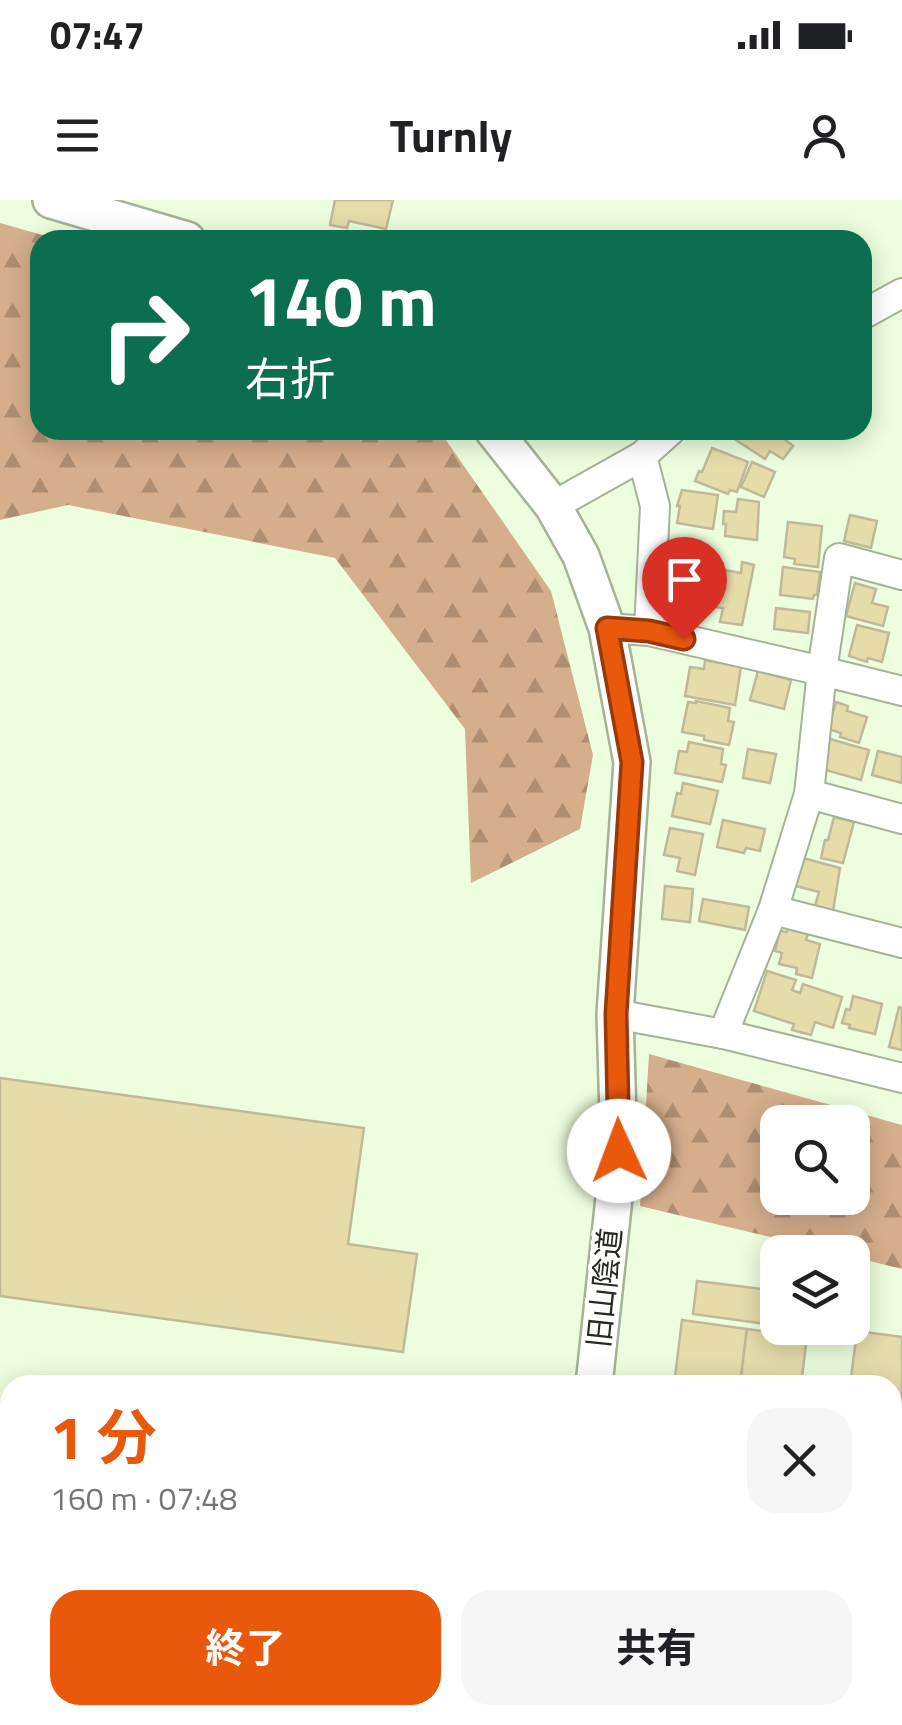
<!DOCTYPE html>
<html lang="ja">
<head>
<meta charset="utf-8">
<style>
  :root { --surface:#fff; --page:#f6f6f6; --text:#202124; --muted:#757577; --accent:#ea580c }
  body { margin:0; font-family:"Titillium Web","Noto Sans JP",sans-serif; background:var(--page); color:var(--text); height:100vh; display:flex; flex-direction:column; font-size:38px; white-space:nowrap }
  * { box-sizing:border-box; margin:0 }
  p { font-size:32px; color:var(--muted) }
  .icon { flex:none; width:55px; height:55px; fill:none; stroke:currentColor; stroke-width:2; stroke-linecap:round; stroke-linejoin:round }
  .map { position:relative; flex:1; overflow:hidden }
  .panel { position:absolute; left:0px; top:1175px; width:902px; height:350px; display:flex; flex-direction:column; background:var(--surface); border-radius:30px 30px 0 0; box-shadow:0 5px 25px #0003 }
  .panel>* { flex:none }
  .guide { position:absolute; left:30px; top:30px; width:842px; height:210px; border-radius:30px; box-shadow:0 5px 25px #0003; background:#0b6e4f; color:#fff; overflow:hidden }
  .fabs { position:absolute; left:760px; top:905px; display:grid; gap:20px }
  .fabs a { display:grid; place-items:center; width:110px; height:110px; border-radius:20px; background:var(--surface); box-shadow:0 5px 25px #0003; font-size:50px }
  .pin { position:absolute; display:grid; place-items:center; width:85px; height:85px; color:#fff; margin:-102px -42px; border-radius:50% 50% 50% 0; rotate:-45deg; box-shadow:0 0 10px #0007 }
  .pin .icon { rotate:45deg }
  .me { position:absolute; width:110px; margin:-55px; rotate:358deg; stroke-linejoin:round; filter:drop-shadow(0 0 8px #0008) }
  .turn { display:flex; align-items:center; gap:35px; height:210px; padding:0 50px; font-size:45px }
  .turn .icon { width:130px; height:130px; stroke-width:2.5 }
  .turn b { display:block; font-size:70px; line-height:85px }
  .round { display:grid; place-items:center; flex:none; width:105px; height:105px; border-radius:30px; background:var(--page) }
  .summary { display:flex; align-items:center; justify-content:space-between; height:170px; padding:0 50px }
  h1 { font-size:60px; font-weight:700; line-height:75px; color:var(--accent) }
  .cta { display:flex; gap:20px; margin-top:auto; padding:20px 50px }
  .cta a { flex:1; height:115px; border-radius:30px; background:var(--accent); color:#fff; font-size:40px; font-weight:700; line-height:115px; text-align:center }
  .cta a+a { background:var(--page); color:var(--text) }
  .status { display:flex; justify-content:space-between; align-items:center; height:70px; padding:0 50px; background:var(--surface); direction:ltr }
  .status svg { height:28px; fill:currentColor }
  header { display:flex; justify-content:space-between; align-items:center; height:130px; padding:0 50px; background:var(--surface); font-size:45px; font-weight:700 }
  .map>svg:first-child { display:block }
</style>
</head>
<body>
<div class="status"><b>07:47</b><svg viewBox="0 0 49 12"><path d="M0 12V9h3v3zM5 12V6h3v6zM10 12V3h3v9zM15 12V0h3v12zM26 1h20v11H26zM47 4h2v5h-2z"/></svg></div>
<header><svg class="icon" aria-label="menu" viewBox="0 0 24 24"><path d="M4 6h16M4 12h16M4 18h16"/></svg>Turnly<svg class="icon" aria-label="person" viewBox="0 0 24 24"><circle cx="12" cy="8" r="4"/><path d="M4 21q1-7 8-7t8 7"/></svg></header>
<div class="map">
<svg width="902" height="1525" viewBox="0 0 902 1525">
  <defs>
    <pattern id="forest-firs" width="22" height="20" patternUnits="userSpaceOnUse" patternTransform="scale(2.5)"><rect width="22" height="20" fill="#d5ae8b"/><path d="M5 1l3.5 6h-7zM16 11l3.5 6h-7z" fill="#ad8e71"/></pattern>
  </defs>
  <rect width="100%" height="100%" fill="#edfede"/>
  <g fill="url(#forest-firs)" fill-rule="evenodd">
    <polygon points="0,23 60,40 40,40 40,230 438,230 441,233 551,391 593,555 580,629 471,683 465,529 335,358 68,305 0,320"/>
    <path d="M649 854 902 925V1069L853 1057 852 1052H834L640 1006ZM778 922H852V998H778Z"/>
  </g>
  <g fill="#e6dcaa" stroke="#c0b999" stroke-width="2.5">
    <polygon points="335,0 393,0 386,29 349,21 347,28 330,25"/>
    <polygon points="742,230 773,230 793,246 783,259 770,251 765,259 736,240"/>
    <polygon points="712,248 748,262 737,292 730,290 728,294 695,281 699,271 702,272"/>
    <polygon points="752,262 775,272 764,297 741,287"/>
    <polygon points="682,290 718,295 713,329 677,323 680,306 677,306"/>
    <polygon points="738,299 759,302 757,340 725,336 726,324 723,324 724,311 736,312"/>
    <polygon points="850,315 877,321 871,348 844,341"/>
    <polygon points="788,322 822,326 818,367 794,364 795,359 784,357"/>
    <polygon points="742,362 754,365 742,425 720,422 723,408 713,407 719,369 741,373"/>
    <polygon points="676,365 712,370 707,405 674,401 678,376 675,375"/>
    <polygon points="783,367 820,372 817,395 814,395 813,399 780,395"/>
    <polygon points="855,383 876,389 872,403 888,407 883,426 846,416"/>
    <polygon points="776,408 810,412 808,433 774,429"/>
    <polygon points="857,425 889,433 882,462 868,458 867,462 849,456"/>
    <polygon points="705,460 741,467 735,505 685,496 690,467 704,469"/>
    <polygon points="758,471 791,480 784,509 750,500"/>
    <polygon points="696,501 730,508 728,521 734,522 729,545 704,540 704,536 682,532 688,502 696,503"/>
    <polygon points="836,502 848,506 847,511 867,517 859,543 840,537 841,533 828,529"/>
    <polygon points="830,539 869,550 861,580 822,569"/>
    <polygon points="689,542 723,549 721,564 726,565 722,582 675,573 679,551 687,552"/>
    <polygon points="748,549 776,554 770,583 743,578"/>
    <polygon points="878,551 902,557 902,583 872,575"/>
    <polygon points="683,583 718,591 710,624 672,616 677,593 681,594"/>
    <polygon points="834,617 854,622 843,663 821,658 825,640 828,640"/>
    <polygon points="723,620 765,629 760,651 746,648 744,653 717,647"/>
    <polygon points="670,628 703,634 695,675 677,671 680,658 664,655"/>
    <polygon points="803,658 840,668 833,711 815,706 819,692 796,686"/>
    <polygon points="665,686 693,689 690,722 662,719"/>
    <polygon points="703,699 749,707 745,730 699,721"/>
    <polygon points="788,729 808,734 806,740 820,744 812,778 796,774 797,768 779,764 782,753 775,751 780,731 787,732"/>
    <polygon points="767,771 796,780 792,790 800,793 803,784 842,797 833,828 815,822 811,835 792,830 794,824 754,811"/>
    <polygon points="853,796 882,804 875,834 849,828 850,825 842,823 846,809 850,810"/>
    <polygon points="899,807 902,808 902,850 889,847"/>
    <polygon points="0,878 364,928 348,1044 417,1054 403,1152 0,1096"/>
    <polygon points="697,1081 770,1090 765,1124 693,1114"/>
    <polygon points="682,1120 747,1129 740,1185 674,1185"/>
    <polygon points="747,1129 807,1137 801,1185 740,1185"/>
    <polygon points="857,1131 902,1137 902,1222 892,1221 892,1185 850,1185"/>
    <polygon points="892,1221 902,1222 902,1303 892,1302"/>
    <polygon points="892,1302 902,1303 902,1377 892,1376"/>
    <polygon points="892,1376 902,1377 902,1455 892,1454"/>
    <polygon points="892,1486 902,1488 902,1525 851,1525 785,1516 892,1515"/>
  </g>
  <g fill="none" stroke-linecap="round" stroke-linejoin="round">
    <defs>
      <g id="minor">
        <polyline points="862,115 902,93"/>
        <polyline points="553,306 642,256 671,230"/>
        <polyline points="607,428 649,431 655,306 642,256"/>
        <polyline points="649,431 822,471 839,358 902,375"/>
        <polyline points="809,594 902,619"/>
        <polyline points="773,710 902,743"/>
        <polyline points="615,814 723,834 902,878"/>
        <polyline points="723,834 773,710 809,594 822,471 902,491"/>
      </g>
      <g id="tertiary">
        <polyline points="51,0 187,40"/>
        <polyline points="493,230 553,306 581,356 607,428 632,562 615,814 619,951 594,1185"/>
        <polyline points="0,1515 69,1525"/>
        <polyline points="558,1525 559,1515"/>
      </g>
    </defs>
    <use href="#minor" stroke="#a4b396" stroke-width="32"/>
    <use href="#tertiary" stroke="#a4b396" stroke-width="40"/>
    <use href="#minor" stroke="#fff" stroke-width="28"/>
    <use href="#tertiary" stroke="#fff" stroke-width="35"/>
  </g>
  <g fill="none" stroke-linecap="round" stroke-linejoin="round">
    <defs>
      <polyline id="route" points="619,951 616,814 632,562 607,428 649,431 684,439"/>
    </defs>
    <use href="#route" stroke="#983908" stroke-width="25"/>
    <use href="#route" stroke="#ea580c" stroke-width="18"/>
  </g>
  <g text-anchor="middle" stroke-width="8" stroke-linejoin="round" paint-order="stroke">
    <g font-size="30" fill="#242a1e" stroke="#fff">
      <text transform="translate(605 1088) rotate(-84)" y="10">旧山陰道</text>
    </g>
  </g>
</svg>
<div class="fabs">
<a><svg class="icon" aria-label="search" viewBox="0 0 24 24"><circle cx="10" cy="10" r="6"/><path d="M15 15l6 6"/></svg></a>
<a><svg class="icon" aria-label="layers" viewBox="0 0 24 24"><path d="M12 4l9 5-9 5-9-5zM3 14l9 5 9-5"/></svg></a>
</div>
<div class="pin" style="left:684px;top:439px;background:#d93025"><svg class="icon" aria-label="arrive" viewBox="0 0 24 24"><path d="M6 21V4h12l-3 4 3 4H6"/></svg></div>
<svg class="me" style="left:619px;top:951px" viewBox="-20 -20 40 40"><circle r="19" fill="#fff"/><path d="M0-13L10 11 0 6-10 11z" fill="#ea580c"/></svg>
<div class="guide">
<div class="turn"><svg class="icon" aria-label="right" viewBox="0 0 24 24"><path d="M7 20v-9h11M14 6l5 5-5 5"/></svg><div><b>140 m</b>右折</div></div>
</div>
<section class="panel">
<div class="summary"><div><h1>1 分</h1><p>160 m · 07:48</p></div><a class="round"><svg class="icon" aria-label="close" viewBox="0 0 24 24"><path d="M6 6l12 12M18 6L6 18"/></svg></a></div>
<div class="cta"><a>終了</a><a>共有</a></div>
</section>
</div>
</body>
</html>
